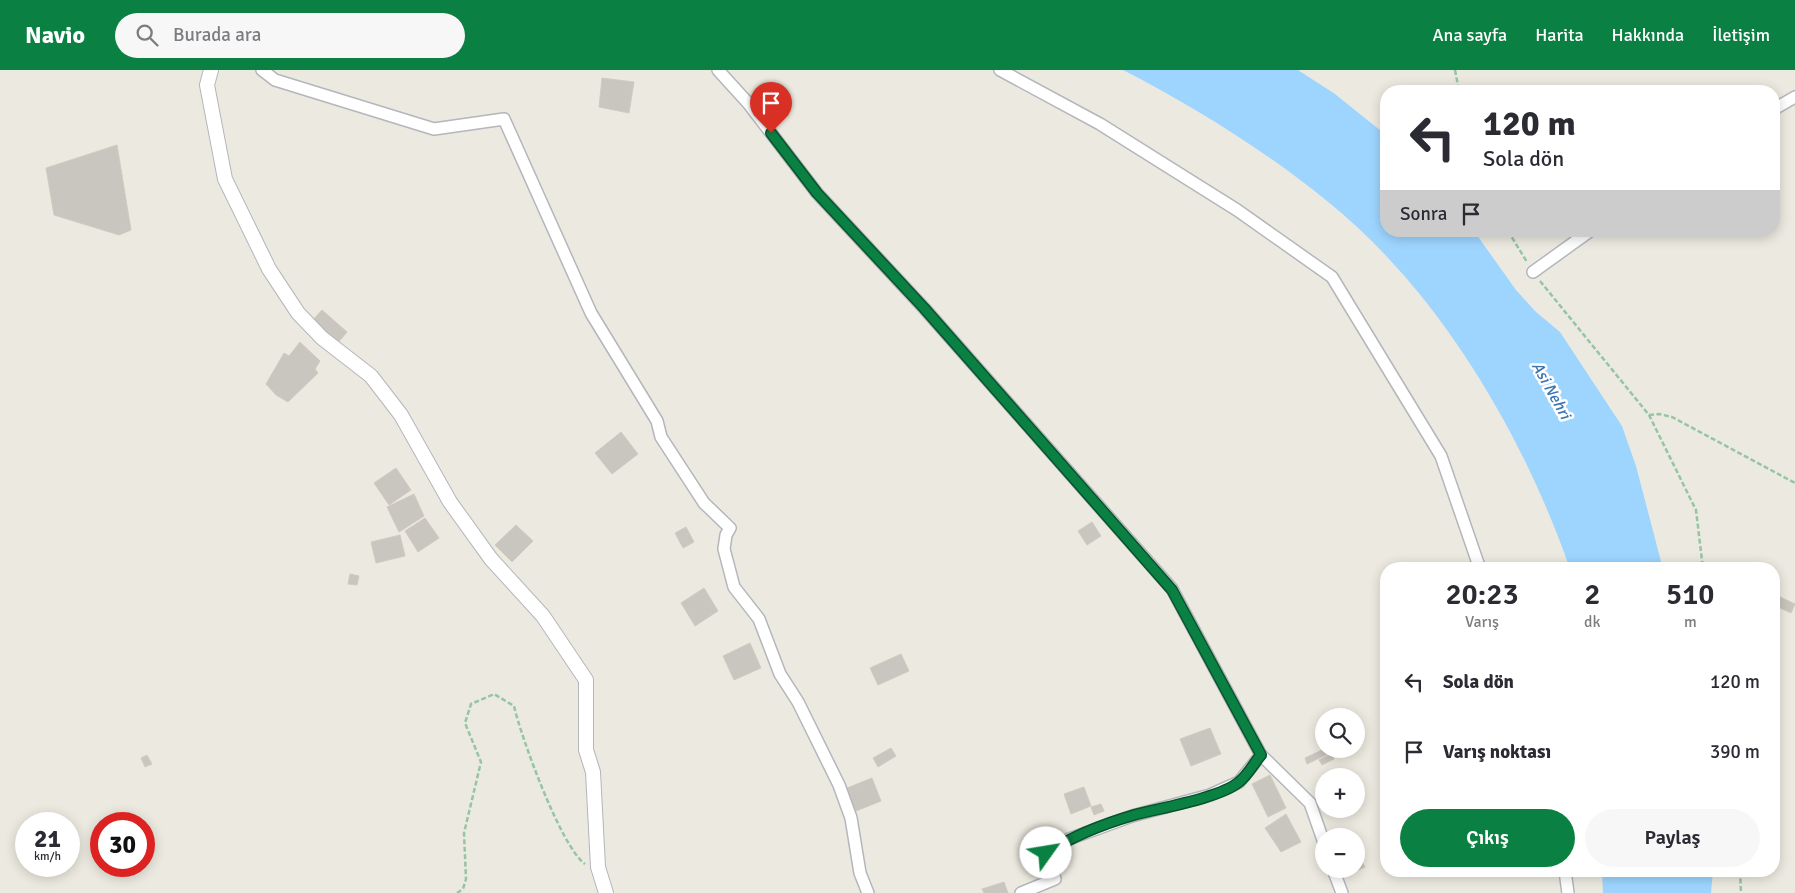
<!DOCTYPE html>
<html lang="tr">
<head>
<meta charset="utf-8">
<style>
  :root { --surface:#fff; --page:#f7f7f7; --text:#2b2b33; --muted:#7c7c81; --accent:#0b8043 }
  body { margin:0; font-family:Signika,sans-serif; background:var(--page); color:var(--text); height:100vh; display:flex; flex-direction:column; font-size:19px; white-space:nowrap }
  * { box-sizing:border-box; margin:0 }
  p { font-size:16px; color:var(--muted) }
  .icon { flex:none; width:28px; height:28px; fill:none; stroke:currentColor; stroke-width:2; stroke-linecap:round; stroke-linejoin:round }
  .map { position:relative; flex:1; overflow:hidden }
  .sheet { position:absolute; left:1380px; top:492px; width:400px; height:315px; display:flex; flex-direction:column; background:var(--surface); border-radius:20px; box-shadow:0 2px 12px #0003 }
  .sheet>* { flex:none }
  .hud { position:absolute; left:1380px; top:15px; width:400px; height:152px; border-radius:20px; box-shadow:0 2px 12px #0003; background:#fff; color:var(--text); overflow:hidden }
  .buttons { position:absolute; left:1315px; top:638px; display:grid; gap:10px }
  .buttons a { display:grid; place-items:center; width:50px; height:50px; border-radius:50%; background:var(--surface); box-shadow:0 2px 12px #0003; font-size:25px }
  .speed { position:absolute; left:15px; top:742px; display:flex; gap:10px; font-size:25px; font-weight:700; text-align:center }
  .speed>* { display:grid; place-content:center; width:65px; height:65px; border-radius:50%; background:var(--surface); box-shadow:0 2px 12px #0003; line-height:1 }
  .speed small { font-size:12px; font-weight:400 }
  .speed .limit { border:8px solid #d22; background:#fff; color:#111 }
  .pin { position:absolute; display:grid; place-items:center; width:42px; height:42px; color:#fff; margin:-51px -21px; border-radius:50% 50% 50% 0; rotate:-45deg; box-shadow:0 0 5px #0007 }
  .pin .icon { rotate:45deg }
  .me { position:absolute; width:55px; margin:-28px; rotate:58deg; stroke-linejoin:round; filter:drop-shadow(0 0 4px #0008) }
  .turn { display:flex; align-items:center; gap:18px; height:105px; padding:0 20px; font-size:22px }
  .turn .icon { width:65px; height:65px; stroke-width:2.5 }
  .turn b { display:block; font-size:35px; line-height:42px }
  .then { display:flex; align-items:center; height:48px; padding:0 20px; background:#0003; gap:10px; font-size:19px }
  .eta { display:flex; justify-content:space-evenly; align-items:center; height:85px; text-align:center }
  .eta b { font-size:30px; font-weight:600; line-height:35px }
  .action { display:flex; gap:10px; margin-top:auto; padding:10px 20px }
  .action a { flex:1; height:58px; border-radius:30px; background:var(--accent); color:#fff; font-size:20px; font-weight:600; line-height:58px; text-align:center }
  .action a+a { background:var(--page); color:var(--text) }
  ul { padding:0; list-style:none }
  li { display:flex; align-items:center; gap:15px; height:70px; padding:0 20px }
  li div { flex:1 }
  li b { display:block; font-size:19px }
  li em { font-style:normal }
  header { display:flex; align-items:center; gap:30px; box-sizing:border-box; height:70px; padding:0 25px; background:var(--accent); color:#fff }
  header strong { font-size:24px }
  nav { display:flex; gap:28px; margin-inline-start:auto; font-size:18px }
  .search { width:350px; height:45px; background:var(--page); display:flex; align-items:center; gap:12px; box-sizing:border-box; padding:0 18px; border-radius:28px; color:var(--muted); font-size:19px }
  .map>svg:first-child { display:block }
</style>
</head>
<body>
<header>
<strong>Navio</strong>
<div class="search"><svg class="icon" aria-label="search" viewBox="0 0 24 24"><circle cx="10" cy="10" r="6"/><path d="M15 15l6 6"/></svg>Burada ara</div>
<nav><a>Ana sayfa</a><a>Harita</a><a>Hakkında</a><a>İletişim</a></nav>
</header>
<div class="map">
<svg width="1795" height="823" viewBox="0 0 1795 823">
  <rect width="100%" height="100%" fill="#eceae0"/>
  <g fill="#9ed5ff">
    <path d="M1123 0H1298L1335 24 1386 65V161H1474L1516 220 1535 241 1560 262 1622 356 1636 396 1663 499H1570C1523 364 1439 221 1327 131 1264 80 1195 37 1123 0Z"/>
    <polygon points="1602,801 1713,801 1711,823 1603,823"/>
  </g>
  <g fill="#c9c6c0" stroke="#d1cbbf">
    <polygon points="602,8 634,12 629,43 599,37"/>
    <polygon points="117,75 131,160 119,165 54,145 46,98"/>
    <polygon points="322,240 347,262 337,274 312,251"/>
    <polygon points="300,272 320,291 315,299 318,303 288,332 276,325 266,314 284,283 289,286"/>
    <polygon points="621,362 638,384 612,404 595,383"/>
    <polygon points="396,398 411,420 389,435 374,413"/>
    <polygon points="414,424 424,446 399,462 387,437"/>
    <polygon points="425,448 439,468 418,482 405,461"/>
    <polygon points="1092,452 1101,466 1087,475 1078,461"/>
    <polygon points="516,455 533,471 512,492 495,475"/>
    <polygon points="686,457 694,472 683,478 675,463"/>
    <polygon points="400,465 405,486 376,493 371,472"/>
    <polygon points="350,504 359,506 357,515 348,514"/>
    <polygon points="704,518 718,541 695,556 681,533"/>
    <polygon points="1774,524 1795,534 1791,543 1774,535"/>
    <polygon points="750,573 761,598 734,610 723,586"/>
    <polygon points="901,584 909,601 878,615 870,598"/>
    <polygon points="1210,658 1221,684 1191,696 1180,669"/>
    <polygon points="891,678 896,686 878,697 873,688"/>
    <polygon points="1324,679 1328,684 1307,694 1305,688"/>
    <polygon points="1331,684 1334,689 1322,695 1319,690"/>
    <polygon points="147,685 152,694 145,697 141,688"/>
    <polygon points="1270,705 1286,738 1268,747 1252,714"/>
    <polygon points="872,708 881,731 856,741 847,718"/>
    <polygon points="1084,717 1091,736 1071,744 1064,724"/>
    <polygon points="1101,734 1104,741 1094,745 1091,737"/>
    <polygon points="1286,744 1301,772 1281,782 1265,758"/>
    <polygon points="1362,792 1365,797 1354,802 1353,799 1356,799 1356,794"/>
    <polygon points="1004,812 1008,823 984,823 982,819"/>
  </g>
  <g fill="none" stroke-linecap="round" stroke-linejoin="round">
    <defs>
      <g id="minor">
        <polyline points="262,0 275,10 434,59 504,49 591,243 657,351 661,367 704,433 730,458 726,465 724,479 734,517 759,549 780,604 798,632 839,715 851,748 860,803 868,823"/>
        <polyline points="718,0 748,33 817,123 924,238 1172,519 1261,685 1239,712 1210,725 1132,746 1069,769 1046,783 1055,809 1021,823"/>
        <polyline points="1000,0 1100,54 1237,140 1332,207 1441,386 1480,499"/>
        <polyline points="1774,39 1795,27"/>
        <polyline points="1533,202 1590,161"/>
        <polyline points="1261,685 1310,733 1324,773"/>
        <polyline points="1333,799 1342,823"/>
        <polyline points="1565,801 1568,823"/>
      </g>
      <polyline id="tertiary" points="211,0 207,15 225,109 269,199 298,243 322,268 371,306 401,345 450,432 491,489 543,546 586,610 586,680 593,702 598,797 606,823"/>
    </defs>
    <use href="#minor" stroke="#b3b7bb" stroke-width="14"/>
    <use href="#tertiary" stroke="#b3b7bb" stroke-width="16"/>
    <g stroke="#95c5a2" stroke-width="2.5" stroke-dasharray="5 2.5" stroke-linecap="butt">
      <polyline points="1455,0 1459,21"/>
      <polyline points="1508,161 1527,192"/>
      <polyline points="1540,211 1649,345 1696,440 1703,499"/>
      <polyline points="1649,345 1659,344 1672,347 1795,413"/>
      <polyline points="1740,801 1741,823"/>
      <path d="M457 823 463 819 466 809 464 763 481 692 465 653 471 634 494 624 514 636C521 667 561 777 585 794"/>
    </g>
    <use href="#minor" stroke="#fff" stroke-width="11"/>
    <use href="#tertiary" stroke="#fff" stroke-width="14"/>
  </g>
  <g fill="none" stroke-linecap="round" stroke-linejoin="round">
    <defs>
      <path id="route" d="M771 63 817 123 924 238 1172 520 1261 685C1254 693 1248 705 1239 712 1220 728 1160 738 1134 745 1103 754 1073 766 1046 783"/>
    </defs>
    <use href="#route" stroke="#07532c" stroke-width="12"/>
    <use href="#route" stroke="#0b8043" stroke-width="9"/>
  </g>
  <g text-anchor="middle" stroke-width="5" stroke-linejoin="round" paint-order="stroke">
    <g font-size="16" font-style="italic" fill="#3c76b0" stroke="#fff">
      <text transform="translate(1552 320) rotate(61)" y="6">Asi Nehri</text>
    </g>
  </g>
</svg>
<div class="buttons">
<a><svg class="icon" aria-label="search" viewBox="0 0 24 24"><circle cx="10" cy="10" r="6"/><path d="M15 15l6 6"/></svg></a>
<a>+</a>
<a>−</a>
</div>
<div class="speed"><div>21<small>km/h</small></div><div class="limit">30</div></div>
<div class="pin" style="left:771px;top:63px;background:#d93025"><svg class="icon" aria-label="arrive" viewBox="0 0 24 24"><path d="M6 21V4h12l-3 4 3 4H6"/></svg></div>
<svg class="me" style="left:1046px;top:783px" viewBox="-20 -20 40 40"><circle r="19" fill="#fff"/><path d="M0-13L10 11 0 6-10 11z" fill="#0b8043"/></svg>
<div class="hud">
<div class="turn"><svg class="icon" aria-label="left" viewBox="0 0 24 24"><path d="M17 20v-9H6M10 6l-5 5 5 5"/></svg><div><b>120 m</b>Sola dön</div></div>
<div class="then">Sonra<svg class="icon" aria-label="arrive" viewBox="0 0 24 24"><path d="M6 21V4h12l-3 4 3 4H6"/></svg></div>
</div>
<section class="sheet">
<div class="eta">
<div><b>20:23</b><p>Varış</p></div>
<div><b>2</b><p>dk</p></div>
<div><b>510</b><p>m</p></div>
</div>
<ul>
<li><svg class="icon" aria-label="left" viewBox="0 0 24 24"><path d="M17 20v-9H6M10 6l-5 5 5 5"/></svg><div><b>Sola dön</b></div><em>120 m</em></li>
<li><svg class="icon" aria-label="arrive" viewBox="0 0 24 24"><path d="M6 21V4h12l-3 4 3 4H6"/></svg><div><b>Varış noktası</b></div><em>390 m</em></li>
</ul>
<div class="action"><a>Çıkış</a><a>Paylaş</a></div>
</section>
</div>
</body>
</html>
